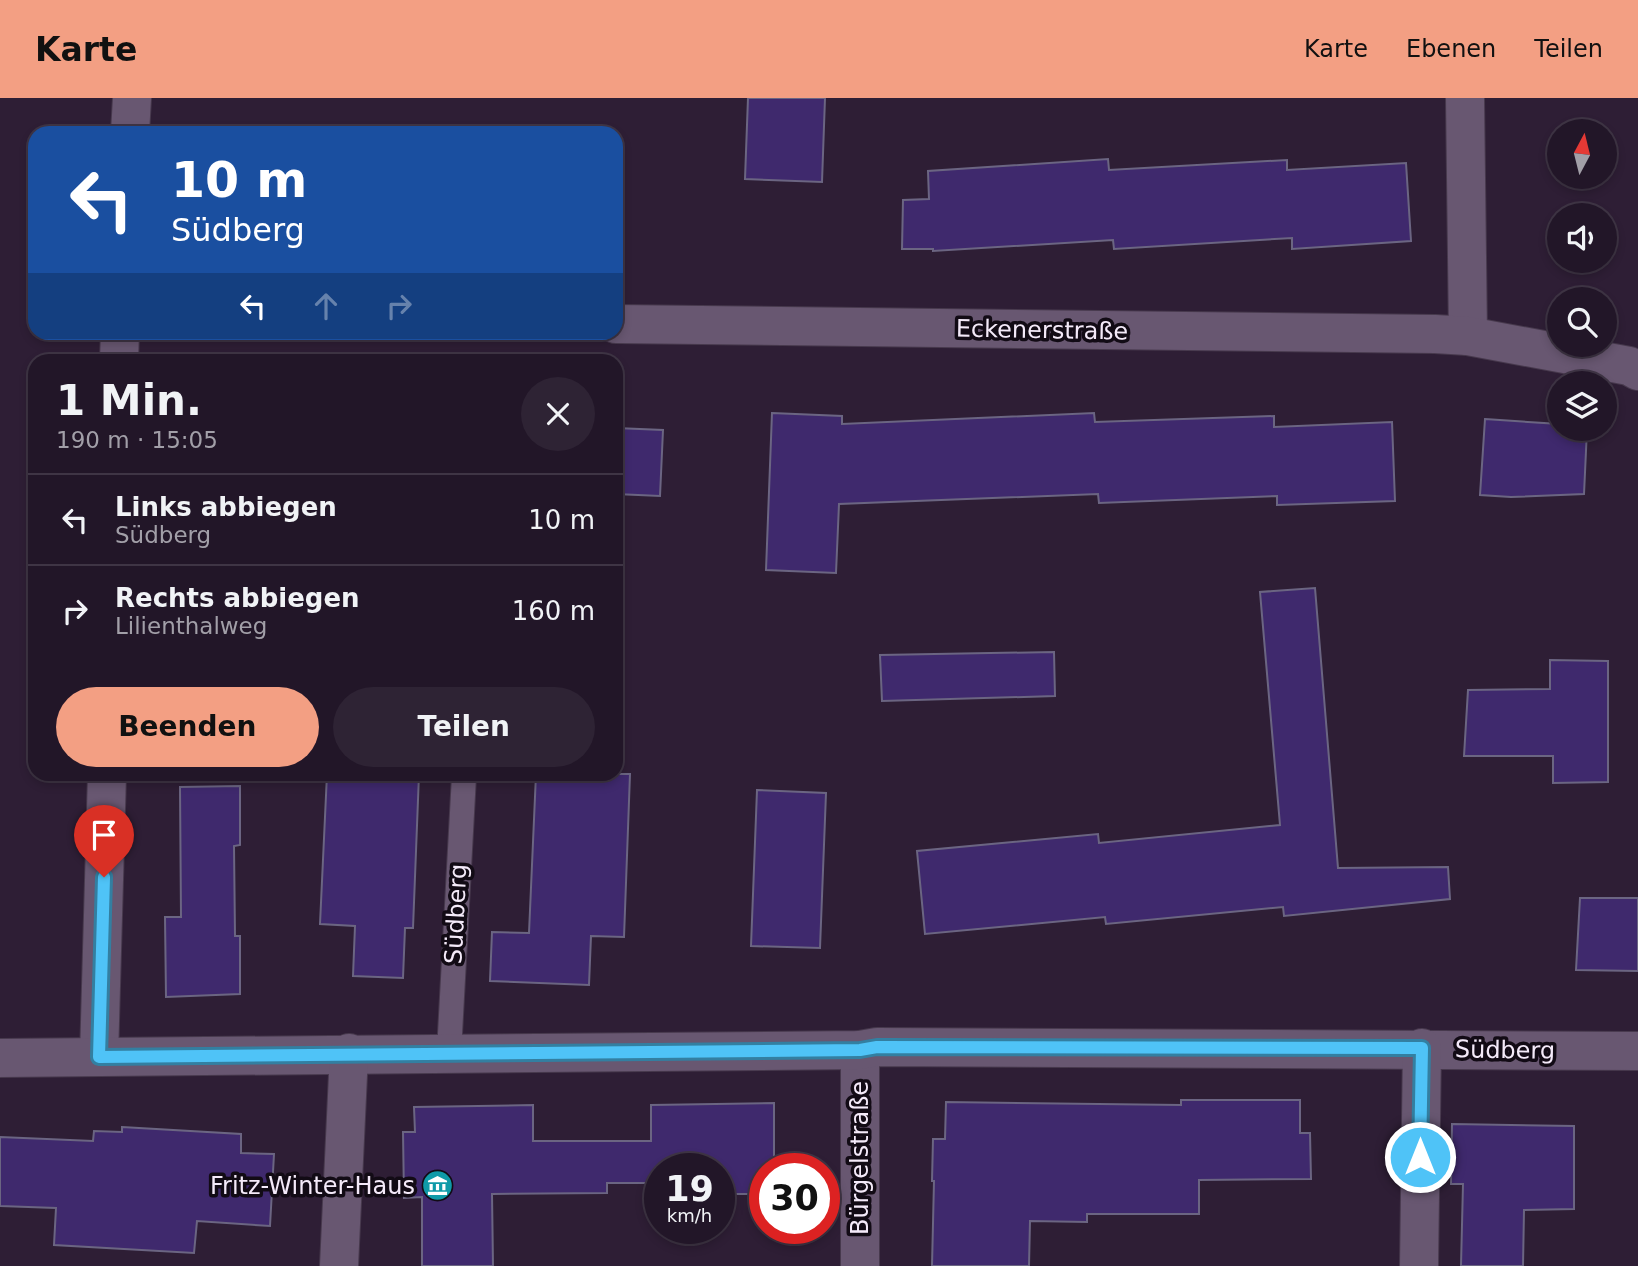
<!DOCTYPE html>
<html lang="de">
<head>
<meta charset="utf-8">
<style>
  :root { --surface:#221628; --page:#2e2334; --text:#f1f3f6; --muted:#a29fa8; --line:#3f3545; --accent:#f39f83 }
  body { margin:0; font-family:"DejaVu Sans",sans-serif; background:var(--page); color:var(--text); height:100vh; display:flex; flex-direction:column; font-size:26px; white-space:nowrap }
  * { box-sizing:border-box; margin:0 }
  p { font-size:23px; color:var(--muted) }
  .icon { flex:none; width:38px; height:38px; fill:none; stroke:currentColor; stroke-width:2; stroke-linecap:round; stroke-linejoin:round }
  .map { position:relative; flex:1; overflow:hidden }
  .side { position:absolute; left:28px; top:256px; width:595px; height:427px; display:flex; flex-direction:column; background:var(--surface); border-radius:21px; box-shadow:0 4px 10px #0003,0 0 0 2px var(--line) }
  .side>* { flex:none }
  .top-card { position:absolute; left:28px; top:28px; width:595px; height:214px; border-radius:21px; box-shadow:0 4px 10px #0003,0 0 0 2px var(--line); background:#1a4fa0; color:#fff; overflow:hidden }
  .needle { width:46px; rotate:7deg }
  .fabs { position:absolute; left:1547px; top:21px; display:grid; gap:14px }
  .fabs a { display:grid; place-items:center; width:70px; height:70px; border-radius:50%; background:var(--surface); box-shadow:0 4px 10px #0003,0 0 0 2px var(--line); font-size:35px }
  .speed { position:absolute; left:644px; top:1055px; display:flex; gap:14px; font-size:35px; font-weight:700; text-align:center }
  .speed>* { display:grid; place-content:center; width:91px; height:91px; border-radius:50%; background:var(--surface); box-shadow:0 4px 10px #0003,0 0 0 2px var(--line); line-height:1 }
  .speed small { font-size:18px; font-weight:400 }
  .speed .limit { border:10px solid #d22; background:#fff; color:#111 }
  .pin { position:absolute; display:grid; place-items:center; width:60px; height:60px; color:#fff; margin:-72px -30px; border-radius:50% 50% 50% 0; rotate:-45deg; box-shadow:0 0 7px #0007 }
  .pin .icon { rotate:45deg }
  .me { position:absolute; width:77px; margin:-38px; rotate:0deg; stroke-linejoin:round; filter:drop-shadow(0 0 5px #0008) }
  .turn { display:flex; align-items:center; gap:24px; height:147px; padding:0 28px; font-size:32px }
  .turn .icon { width:91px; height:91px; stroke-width:2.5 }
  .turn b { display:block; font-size:49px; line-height:60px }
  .lanes { display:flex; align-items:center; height:66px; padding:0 28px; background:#0003; justify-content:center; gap:35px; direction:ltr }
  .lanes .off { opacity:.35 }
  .round { display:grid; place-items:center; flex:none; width:74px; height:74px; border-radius:37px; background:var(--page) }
  .overview { display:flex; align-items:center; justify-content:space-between; height:119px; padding:0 28px }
  h1 { font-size:42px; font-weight:700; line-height:52px }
  .cta { display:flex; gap:14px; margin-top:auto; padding:14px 28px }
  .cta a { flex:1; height:80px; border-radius:42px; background:var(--accent); color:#111; font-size:28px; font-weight:700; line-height:80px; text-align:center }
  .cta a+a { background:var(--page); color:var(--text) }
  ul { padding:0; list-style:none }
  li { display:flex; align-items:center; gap:21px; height:91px; padding:0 28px; border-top:2px solid var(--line) }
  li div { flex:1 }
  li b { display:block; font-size:26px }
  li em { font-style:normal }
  header { display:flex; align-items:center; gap:42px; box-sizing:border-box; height:98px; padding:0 35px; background:var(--accent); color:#111 }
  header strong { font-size:33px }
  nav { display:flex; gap:38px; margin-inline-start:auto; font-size:24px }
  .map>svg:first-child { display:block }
</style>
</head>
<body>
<header>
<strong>Karte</strong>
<nav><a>Karte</a><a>Ebenen</a><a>Teilen</a></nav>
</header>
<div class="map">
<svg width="1638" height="1168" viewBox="0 0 1638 1168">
  <rect width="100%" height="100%" fill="#2e1e35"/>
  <g fill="#3f296d" stroke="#6b6582" stroke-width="2">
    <polygon points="748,0 825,0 822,84 745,81"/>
    <polygon points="1108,61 1109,72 1287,62 1287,72 1406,65 1411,143 1292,151 1292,140 1114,151 1113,142 933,153 933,151 902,151 903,102 929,101 928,73"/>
    <polygon points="772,315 842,318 842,326 1094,315 1095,324 1274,318 1274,329 1392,324 1395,403 1277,407 1277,398 1099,405 1098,396 839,406 836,475 766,472"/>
    <polygon points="1485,321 1559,326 1559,331 1587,331 1584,396 1511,399 1480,397"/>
    <polygon points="616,330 663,332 660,398 616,396"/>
    <polygon points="1315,490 1338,770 1448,769 1450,801 1284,818 1283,809 1106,826 1105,819 925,836 917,753 1098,736 1099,745 1280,727 1260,494"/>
    <polygon points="1054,554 1055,598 882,603 880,557"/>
    <polygon points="1550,562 1608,563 1608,684 1553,685 1553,658 1464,658 1468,592 1550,591"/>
    <polygon points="327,676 419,676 413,830 405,830 403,880 353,878 355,828 320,826"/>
    <polygon points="536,676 630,676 624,839 591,838 589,887 490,883 492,834 529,835"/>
    <polygon points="240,688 240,747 234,748 235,838 240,838 240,896 166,899 165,819 181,819 180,689"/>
    <polygon points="757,692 826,695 820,850 751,848"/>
    <polygon points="1580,800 1638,800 1638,873 1576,872"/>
    <polygon points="1181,1002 1300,1002 1300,1035 1310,1035 1311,1081 1199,1082 1199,1116 1087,1116 1087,1124 1030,1123 1029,1168 932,1168 934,1083 932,1083 933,1041 945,1041 946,1004 1181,1007"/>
    <polygon points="774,1005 774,1071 765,1071 765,1096 719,1096 719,1071 660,1071 660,1085 607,1085 607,1095 492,1096 493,1168 422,1168 422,1099 404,1100 403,1034 415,1034 414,1009 533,1007 533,1043 651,1043 651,1007"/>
    <polygon points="1452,1026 1574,1028 1574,1111 1524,1112 1523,1168 1461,1168 1463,1086 1451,1086"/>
    <polygon points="122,1029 241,1036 241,1055 274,1056 270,1128 197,1123 194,1155 54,1147 56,1110 0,1108 0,1039 93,1043 94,1033 122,1034"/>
  </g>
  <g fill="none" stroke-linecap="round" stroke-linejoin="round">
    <defs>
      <polyline id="lane" points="449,954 464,678"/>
      <g id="street">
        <polyline points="1465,0 1468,238"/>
        <polyline points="130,35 132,0"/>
        <polyline points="616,226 1435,236 1468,238 1629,268 1638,273"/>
        <polyline points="119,262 120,234"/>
        <polyline points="860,952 860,1168"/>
        <polyline points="99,959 107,676"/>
        <polyline points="0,960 860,952 877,949 1638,953"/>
        <polyline points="339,1168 349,955"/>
        <polyline points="1419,1168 1422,950"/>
      </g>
    </defs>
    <use href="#lane" stroke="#47394d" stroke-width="26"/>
    <use href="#street" stroke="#47394d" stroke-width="40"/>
    <use href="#lane" stroke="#685771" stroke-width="24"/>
    <use href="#street" stroke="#685771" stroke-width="38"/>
  </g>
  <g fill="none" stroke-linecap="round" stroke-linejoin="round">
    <defs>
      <polyline id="route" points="104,779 99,959 860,952 877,949 1422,950 1420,1059"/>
    </defs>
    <use href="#route" stroke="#337fa1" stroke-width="18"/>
    <use href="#route" stroke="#4fc3f7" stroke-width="12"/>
  </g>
  <defs>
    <symbol id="museum-disc" viewBox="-11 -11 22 22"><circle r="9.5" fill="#0f9aa8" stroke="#120b15"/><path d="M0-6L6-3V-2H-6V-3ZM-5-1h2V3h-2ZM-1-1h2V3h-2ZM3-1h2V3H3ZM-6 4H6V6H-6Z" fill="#fff"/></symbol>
  </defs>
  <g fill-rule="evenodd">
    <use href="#museum-disc" x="420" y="1070" width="35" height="35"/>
  </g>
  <g text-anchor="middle" stroke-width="7" stroke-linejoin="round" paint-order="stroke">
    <g font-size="24" fill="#f4eaf9" stroke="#120b15">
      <text transform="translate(1042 232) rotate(1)" y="8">Eckenerstraße</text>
      <text transform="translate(456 816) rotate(-87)" y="8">Südberg</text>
      <text transform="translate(1505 952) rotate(1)" y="8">Südberg</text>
      <text transform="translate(860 1060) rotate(-90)" y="8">Bürgelstraße</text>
    </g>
    <g font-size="24" fill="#f4eaf9" stroke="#120b15" text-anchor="end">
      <text x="415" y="1096">Fritz-Winter-Haus</text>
    </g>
  </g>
</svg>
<div class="fabs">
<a><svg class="needle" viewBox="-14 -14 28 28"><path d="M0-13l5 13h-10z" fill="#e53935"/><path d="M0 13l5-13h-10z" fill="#a29fa8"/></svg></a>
<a><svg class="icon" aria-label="sound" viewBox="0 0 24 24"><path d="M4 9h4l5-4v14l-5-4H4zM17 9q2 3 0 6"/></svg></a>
<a><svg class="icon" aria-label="search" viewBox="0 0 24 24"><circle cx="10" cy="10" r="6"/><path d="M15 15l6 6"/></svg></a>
<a><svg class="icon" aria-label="layers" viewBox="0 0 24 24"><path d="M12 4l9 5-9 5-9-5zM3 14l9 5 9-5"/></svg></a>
</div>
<div class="speed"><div>19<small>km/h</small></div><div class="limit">30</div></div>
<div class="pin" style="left:104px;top:779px;background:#d93025"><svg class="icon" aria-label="arrive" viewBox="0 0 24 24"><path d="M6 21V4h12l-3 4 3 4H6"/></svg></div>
<svg class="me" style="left:1420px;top:1059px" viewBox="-20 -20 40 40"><circle r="17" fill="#4fc3f7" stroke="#fff" stroke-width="3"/><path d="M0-11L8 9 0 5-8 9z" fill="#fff"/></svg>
<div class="top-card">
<div class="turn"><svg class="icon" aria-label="left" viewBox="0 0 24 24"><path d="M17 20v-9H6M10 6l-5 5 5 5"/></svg><div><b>10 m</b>Südberg</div></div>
<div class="lanes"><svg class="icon" aria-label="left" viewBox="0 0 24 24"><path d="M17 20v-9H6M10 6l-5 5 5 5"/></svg><svg class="icon off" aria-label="ahead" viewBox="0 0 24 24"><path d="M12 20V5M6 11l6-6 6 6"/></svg><svg class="icon off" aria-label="right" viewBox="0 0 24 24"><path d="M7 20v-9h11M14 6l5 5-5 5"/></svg></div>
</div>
<section class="side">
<div class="overview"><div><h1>1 Min.</h1><p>190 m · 15:05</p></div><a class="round"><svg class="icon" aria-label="close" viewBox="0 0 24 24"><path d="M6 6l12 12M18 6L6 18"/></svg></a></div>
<ul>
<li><svg class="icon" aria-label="left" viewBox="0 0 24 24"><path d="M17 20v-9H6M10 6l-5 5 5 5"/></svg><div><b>Links abbiegen</b><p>Südberg</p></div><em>10 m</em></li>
<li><svg class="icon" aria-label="right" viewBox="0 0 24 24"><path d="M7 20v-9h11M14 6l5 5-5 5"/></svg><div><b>Rechts abbiegen</b><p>Lilienthalweg</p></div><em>160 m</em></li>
</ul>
<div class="cta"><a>Beenden</a><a>Teilen</a></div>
</section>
</div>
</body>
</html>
